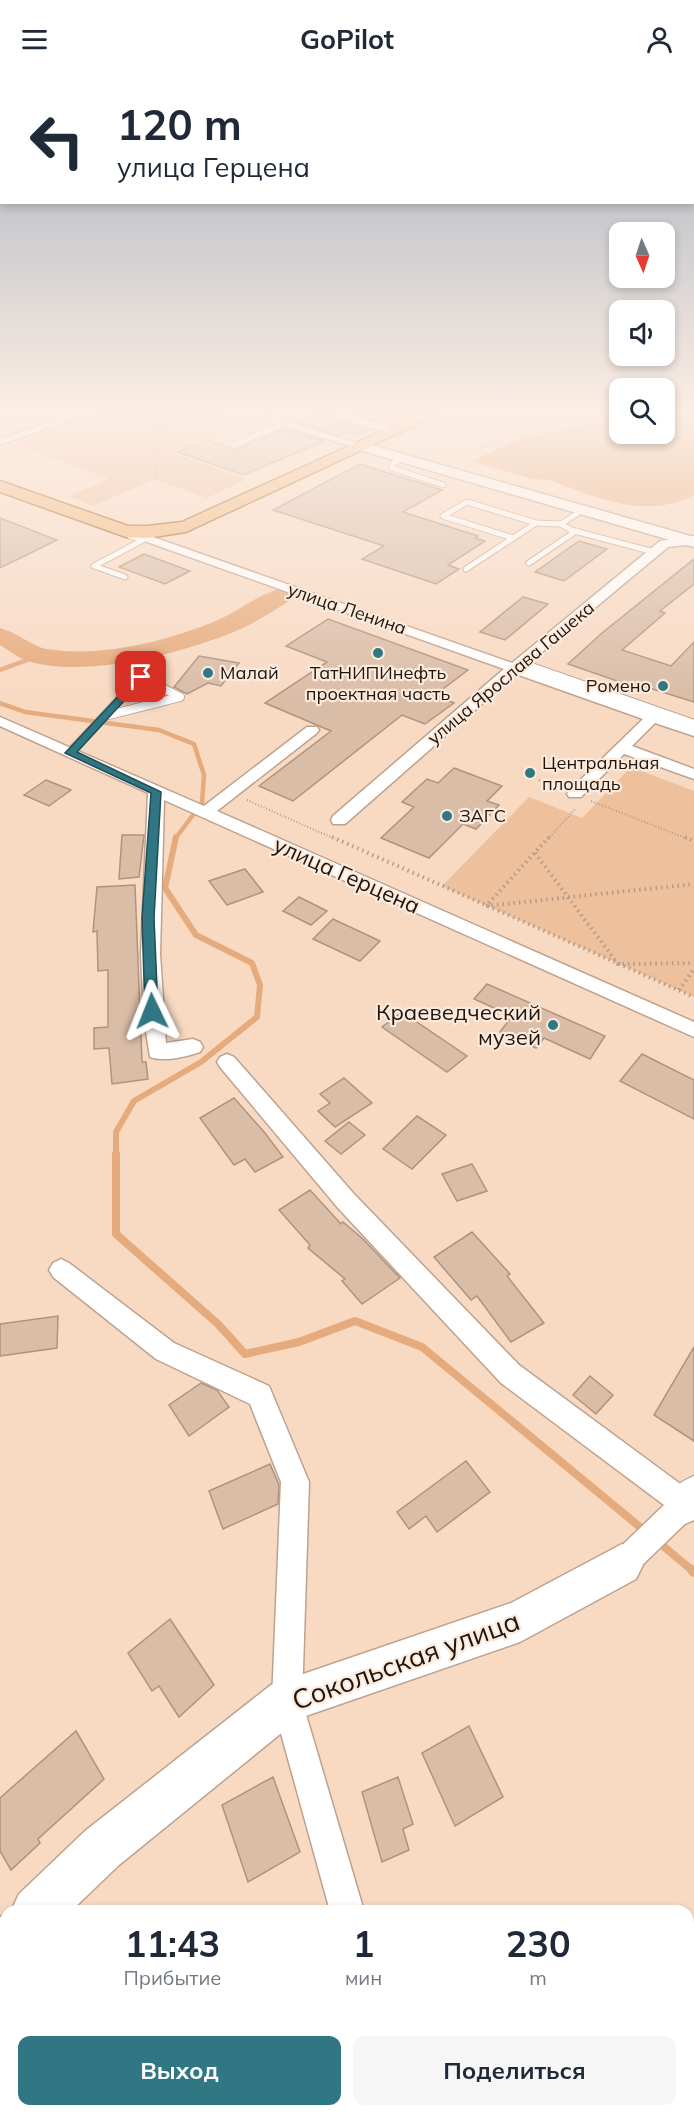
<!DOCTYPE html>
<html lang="ru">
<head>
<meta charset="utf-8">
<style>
  :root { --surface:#fff; --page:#f6f6f7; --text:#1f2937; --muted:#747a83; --accent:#307783 }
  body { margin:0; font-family:Mulish,sans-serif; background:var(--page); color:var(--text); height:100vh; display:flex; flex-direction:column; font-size:22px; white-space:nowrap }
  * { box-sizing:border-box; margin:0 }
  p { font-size:20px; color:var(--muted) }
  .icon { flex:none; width:33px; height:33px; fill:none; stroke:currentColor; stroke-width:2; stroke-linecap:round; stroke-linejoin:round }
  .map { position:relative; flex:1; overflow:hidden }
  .sheet { position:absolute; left:0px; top:1827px; width:694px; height:212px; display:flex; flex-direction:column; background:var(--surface); border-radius:18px 18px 0 0; box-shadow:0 3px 9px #0003 }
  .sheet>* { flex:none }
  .hud { position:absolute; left:0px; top:0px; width:694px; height:126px; box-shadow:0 3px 9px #0003; background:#fff; color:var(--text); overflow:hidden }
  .needle { width:39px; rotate:177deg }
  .controls { position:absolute; left:609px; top:144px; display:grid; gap:12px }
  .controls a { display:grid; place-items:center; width:66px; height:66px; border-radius:12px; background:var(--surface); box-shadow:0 3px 9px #0003; font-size:30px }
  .pin { position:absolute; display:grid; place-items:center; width:51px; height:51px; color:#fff; margin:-26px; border-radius:12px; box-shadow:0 3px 9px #0006 }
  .me { position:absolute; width:66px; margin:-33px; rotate:358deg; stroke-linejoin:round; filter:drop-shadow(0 0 4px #0008) }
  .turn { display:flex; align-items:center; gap:21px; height:126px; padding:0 18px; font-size:27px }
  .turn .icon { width:78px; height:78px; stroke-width:2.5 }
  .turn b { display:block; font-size:42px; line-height:51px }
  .eta { display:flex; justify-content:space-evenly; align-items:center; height:102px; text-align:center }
  .eta b { font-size:36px; font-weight:700; line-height:42px }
  .primary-button { display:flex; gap:12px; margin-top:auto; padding:12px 18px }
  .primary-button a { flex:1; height:69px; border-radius:12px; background:var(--accent); color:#fff; font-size:24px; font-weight:700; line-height:69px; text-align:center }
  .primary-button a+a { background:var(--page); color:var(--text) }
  header { display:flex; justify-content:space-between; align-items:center; height:78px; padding:0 18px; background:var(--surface); font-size:27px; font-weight:700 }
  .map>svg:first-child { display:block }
</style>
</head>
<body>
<header><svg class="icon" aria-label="menu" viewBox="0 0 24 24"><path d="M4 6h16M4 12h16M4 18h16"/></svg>GoPilot<svg class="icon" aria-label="person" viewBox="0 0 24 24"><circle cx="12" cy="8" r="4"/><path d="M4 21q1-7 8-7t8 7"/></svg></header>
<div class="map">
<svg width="694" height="2038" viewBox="0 0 694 2038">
  <rect width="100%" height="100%" fill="#f8dac3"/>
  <g fill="#eec09c">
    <polygon points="101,334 222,334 252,343 173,375 247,401 207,420 155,401 93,428 69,418 109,401 15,366"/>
    <polygon points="631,689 694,713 694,919 442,808 529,719 582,740"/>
  </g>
  <path fill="#e6ab7d" d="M665 334H694V417C647 442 598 420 552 403 545 401 537 402 529 400 510 395 491 389 472 383L523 359 619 340 620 356H664Z"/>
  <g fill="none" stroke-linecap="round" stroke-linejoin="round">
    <g stroke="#e6ab7d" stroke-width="4.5">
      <polyline points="0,592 38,578"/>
      <polyline points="0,625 25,634 159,652 194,666 204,697 202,725 175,761"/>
    </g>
    <polyline stroke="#e6ab7d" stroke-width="6" points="116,1078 116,1054 134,1023 201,984 257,939 260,907 252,885 196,857 165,810 176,759"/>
    <g stroke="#e6ab7d" stroke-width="8">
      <polyline points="116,1076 116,1156 218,1246 245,1276 299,1264 355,1243 422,1269 646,1454"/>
      <polyline points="657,1463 693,1493"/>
    </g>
    <polyline stroke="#e6ab7d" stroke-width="10" points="692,1492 694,1494"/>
    <path fill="#e6ab7d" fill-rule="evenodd" d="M280 511 289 513 292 518 289 523C272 534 255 545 236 553 183 575 85 601 28 583 18 580 9 572 0 567V550C16 554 32 568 46 571 101 580 168 563 218 542 239 533 258 516 280 511Z"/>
  </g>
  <g fill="#dabda7" stroke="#af937e" stroke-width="1.5">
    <polygon points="325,334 332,334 333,341 369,351 357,357 346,354 338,357 299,345"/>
    <polygon points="347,334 408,334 384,345"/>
    <polygon points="285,351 325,363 243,397 178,374 208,362 235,372"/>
    <polygon points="360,386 442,412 403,434 478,458 475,460 485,463 448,487 459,491 436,506 362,481 384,468 273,432"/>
    <polygon points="0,440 57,462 0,490"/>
    <polygon points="579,463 607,471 564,503 535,494"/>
    <polygon points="144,476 190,493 165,506 119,489"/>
    <polygon points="694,481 694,506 660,533 665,535 622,572 671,588 694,564 694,624 643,608 640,611 568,586 602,555"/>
    <polygon points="523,519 548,526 505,562 480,554"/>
    <polygon points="328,541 468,592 435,617 454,625 425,646 402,637 293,723 259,708 331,653 265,625 327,584 286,568"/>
    <polygon points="199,578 239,585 221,608 208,605 187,616 174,609"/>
    <polygon points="454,690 502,708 487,723 499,727 476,751 463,746 429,780 381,760 414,729 402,724 427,701 438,705"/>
    <polygon points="46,702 71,712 49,728 24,717"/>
    <polygon points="122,757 144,757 139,799 119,801"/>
    <polygon points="245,791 263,814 227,827 209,803"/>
    <polygon points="135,807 142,984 146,984 148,1001 112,1006 109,970 94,971 94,950 108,949 108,892 98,893 97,853 93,854 97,809"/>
    <polygon points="299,819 327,833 311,847 283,833"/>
    <polygon points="333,841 380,863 360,883 313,861"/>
    <polygon points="487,906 605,958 590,981 544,960 536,970 500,954 512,938 474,921"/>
    <polygon points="402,934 467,978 447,994 382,949"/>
    <polygon points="642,976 694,1002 694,1041 620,1003"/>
    <polygon points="344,1000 372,1025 335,1049 318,1033 330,1025 320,1016"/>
    <polygon points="234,1020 265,1055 283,1079 255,1094 245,1081 234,1087 200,1040"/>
    <polygon points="417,1038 446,1057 412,1091 383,1071"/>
    <polygon points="349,1044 365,1057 341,1076 325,1063"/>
    <polygon points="472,1086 487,1113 457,1123 442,1096"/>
    <polygon points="310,1112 341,1146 343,1144 363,1161 400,1200 362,1226 342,1203 345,1201 308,1170 310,1167 279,1132"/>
    <polygon points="472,1154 510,1196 507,1198 544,1245 511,1264 477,1218 471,1222 434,1179"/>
    <polygon points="58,1238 57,1270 0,1278 0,1246"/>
    <polygon points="694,1269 694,1363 654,1337"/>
    <polygon points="590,1298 613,1317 596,1336 573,1317"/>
    <polygon points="201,1305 217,1312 229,1329 189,1358 169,1327"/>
    <polygon points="466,1383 490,1414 437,1454 426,1438 409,1451 397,1434"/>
    <polygon points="270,1386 279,1407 278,1426 223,1451 209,1413"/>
    <polygon points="170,1541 214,1607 179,1639 159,1608 152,1613 128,1575"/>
    <polygon points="469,1648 503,1719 455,1748 422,1675"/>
    <polygon points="76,1653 104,1701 38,1761 40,1765 11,1792 0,1773 0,1720"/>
    <polygon points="273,1699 300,1774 248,1804 222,1727"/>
    <polygon points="398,1699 413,1746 403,1751 409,1772 382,1784 362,1714"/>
  </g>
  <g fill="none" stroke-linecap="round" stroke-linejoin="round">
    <defs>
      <g id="lane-far1">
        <polyline points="234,367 283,346"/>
        <polyline points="403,380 392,386 392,390 443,407"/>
        <polyline points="561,446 571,452 654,474"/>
        <polyline points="513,460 443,438 467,424 536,445 561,446 583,432"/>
        <polyline points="529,485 576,453"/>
        <polyline points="466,491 536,445"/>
        <polyline points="125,499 94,488 143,462 130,458"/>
      </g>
      <g id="lane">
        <polyline points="520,585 694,646"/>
        <polyline points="70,675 141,599 180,619 105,638"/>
      </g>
      <g id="street">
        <polygon points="78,334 93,334 0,367 0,361"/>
        <polygon points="238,334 254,334 366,368 357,370"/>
        <polygon points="338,334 398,351 399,353 394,356 334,339 334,335"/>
        <polygon points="122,451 130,451 512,585 660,463 694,458 694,466 668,469 524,589 694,649 694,658 655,645 632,668 694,691 694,701 624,676 581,719 569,719 567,716 569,713 643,641 516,596 345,746 333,746 331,742 333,738 504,591 122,455"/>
        <path d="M0 639 204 728 307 649H317L319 652 317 655 217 733 694 944V959L164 722 160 876 166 965 193 961 200 964 203 969 200 974C186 979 164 984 150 979L144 941 141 876 148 715 0 648Z"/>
        <polygon points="227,976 234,979 354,1116 519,1287 694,1416 694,1437 632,1497 622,1501 612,1497 608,1487 612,1477 664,1427 501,1305 338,1130 220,989 217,984 220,979"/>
        <polygon points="61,1181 69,1185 174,1265 269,1308 309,1404 302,1623 364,1833 330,1833 272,1623 281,1404 250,1326 156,1281 53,1199 49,1192 53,1185"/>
        <polygon points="384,2032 422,2032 424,2038 386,2038"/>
      </g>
      <g id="secondary">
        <polygon points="361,364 694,459 694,469 356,371 354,368"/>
        <path d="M694 1398V1442L685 1446 671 1440 665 1426C672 1410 678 1405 694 1398Z"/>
        <polygon points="622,1466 636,1473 643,1487 636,1501 520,1564 300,1640 119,1787 71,1833 11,1833 19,1816 85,1753 271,1607 511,1525"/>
        <polygon points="6,1836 6,1889 0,1892 0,1839"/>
      </g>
      <polygon id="primary" points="424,334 444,334 186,454 147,460 126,459 0,414 0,403 128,448 147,448 182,444"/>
    </defs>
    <use href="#lane-far1" stroke="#bea28d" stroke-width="7"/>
    <use href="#lane" stroke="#bea28d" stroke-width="10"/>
    <use href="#street" stroke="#bea28d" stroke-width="3"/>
    <use href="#secondary" stroke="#bea28d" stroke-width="3"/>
    <use href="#primary" stroke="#a15d16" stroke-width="3"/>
    <g stroke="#b49c8a" stroke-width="2" stroke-dasharray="1 2" stroke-linecap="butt">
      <polyline points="456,380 518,353 541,347 620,337"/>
      <polyline points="156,399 161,334"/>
      <polyline points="539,702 559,710"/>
      <polyline points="247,722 335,761"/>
      <polyline points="591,723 688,761"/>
      <polyline points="548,761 576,730"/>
    </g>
    <g stroke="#b49c8a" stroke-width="4" stroke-dasharray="1.5 4" stroke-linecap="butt">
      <polyline points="332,759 694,919"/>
      <polyline points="549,759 486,828 694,806"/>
      <polyline points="685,759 694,763"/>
      <polyline points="535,775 618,886 694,885"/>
      <polyline points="679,912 694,891"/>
    </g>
    <use href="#lane-far1" stroke="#fff" stroke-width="5"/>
    <use href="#lane" stroke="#fff" stroke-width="8"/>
    <use href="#street" fill="#fff" fill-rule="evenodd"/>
    <use href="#secondary" fill="#fff" fill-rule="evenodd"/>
    <use href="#primary" fill="#f1b576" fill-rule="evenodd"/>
  </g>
  <linearGradient id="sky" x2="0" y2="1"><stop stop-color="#a7b0bd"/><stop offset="0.54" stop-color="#fceee4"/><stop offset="1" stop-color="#fceee4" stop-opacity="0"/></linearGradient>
  <rect width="694" height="620" fill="url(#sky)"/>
  <polygon fill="#307783" stroke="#1f4d55" stroke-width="1.5" points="138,597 146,599 77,674 161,714 154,840 158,933 152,937 145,933 142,840 151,715 65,675"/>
  <g fill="#307783" stroke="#fceadc" stroke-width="2">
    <circle cx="378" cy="575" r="6"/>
    <circle cx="208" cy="595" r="6"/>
    <circle cx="663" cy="608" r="6"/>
    <circle cx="530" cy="695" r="6"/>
    <circle cx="447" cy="738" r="6"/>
    <circle cx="553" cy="947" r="6"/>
  </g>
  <g text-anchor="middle" stroke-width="4.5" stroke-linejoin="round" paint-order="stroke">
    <g font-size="18" fill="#1f150d" stroke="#fceadc">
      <text transform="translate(347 531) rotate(19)" y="6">улица Ленина</text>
      <text transform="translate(511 595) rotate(-40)" y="6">улица Ярослава Гашека</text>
    </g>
    <g font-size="18" fill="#1f150d" stroke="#fceadc" text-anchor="start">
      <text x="220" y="601">Малай</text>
      <text x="378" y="601" text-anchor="middle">ТатНИПИнефть<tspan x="378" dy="21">проектная часть</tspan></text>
      <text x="651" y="614" text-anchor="end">Ромено</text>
      <text x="542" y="691">Центральная<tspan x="542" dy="21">площадь</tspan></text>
      <text x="459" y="744">ЗАГС</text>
    </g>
    <g font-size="22" fill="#1f150d" stroke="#fceadc">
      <text transform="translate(347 797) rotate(24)" y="8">улица Герцена</text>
    </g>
    <g font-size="22" fill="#1f150d" stroke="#fceadc" text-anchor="end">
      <text x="541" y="942">Краеведческий<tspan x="541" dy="25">музей</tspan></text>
    </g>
    <g font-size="27" fill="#1f150d" stroke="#fceadc">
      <text transform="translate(406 1583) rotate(-20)" y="9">Сокольская улица</text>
    </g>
  </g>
</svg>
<div class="controls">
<a><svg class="needle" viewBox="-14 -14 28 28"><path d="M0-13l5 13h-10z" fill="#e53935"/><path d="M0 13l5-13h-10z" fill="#747a83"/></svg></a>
<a><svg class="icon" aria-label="sound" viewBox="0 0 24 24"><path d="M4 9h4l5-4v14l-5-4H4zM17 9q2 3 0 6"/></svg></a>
<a><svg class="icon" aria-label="search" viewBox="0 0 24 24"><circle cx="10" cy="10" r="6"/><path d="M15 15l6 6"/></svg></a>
</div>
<div class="pin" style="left:141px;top:599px;background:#d93025"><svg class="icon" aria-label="arrive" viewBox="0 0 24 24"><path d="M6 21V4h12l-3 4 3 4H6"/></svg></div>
<svg class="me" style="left:152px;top:933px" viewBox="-20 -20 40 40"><path d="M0-17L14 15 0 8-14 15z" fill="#307783" stroke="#fff" stroke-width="4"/></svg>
<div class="hud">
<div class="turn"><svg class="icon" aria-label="left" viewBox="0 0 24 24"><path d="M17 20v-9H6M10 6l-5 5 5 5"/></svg><div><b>120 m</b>улица Герцена</div></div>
</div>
<section class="sheet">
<div class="eta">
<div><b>11:43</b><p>Прибытие</p></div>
<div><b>1</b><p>мин</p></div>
<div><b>230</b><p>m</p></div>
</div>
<div class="primary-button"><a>Выход</a><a>Поделиться</a></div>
</section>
</div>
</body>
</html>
